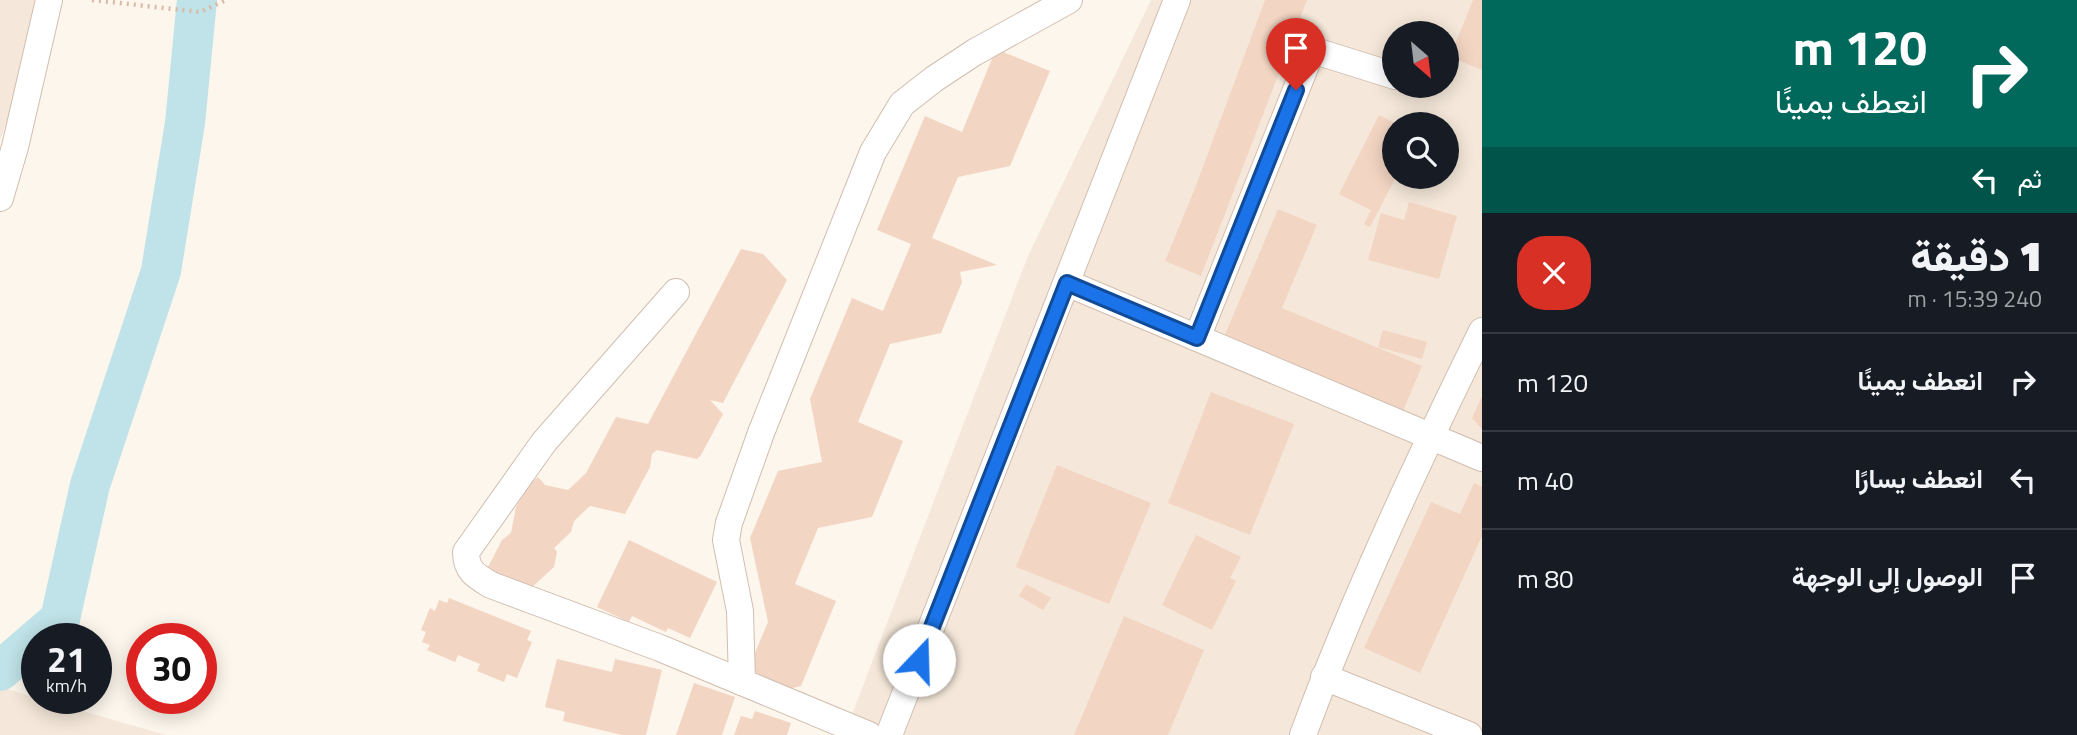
<!DOCTYPE html>
<html lang="ar">
<head>
<meta charset="utf-8">
<style>
  :root { --surface:#171b24; --page:#242831; --text:#f1f3f6; --muted:#9ea1a6; --line:#363941 }
  body { margin:0; font-family:"Titillium Web",Vazirmatn,sans-serif; background:var(--page); color:var(--text); direction:rtl; height:100vh; display:flex; flex-direction:column; font-size:26px; white-space:nowrap }
  * { box-sizing:border-box; margin:0 }
  p { font-size:23px; color:var(--muted) }
  .icon { flex:none; width:38px; height:38px; fill:none; stroke:currentColor; stroke-width:2; stroke-linecap:round; stroke-linejoin:round }
  .map { position:relative; flex:1; overflow:hidden; direction:ltr }
  .sheet { display:flex; flex-direction:column; background:var(--surface); width:595px }
  .sheet>* { flex:none }
  .banner { background:#00695c; color:#fff; overflow:hidden }
  .needle { width:46px; rotate:152deg }
  .tools { position:absolute; left:1382px; top:21px; display:grid; gap:14px }
  .tools a { display:grid; place-items:center; width:77px; height:77px; border-radius:50%; background:var(--surface); box-shadow:0 4px 18px #0003; font-size:35px }
  .speed { position:absolute; left:21px; top:623px; display:flex; gap:14px; font-size:35px; font-weight:700; text-align:center }
  .speed>* { display:grid; place-content:center; width:91px; height:91px; border-radius:50%; background:var(--surface); box-shadow:0 4px 18px #0003; line-height:1 }
  .speed small { font-size:18px; font-weight:400 }
  .speed .limit { border:10px solid #d22; background:#fff; color:#111 }
  .pin { position:absolute; display:grid; place-items:center; width:60px; height:60px; color:#fff; margin:-72px -30px; border-radius:50% 50% 50% 0; rotate:-45deg; box-shadow:0 0 7px #0007 }
  .pin .icon { rotate:45deg }
  .me { position:absolute; width:77px; margin:-38px; rotate:21deg; stroke-linejoin:round; filter:drop-shadow(0 0 5px #0008) }
  .turn { display:flex; align-items:center; gap:24px; height:147px; padding:0 35px; font-size:32px }
  .turn .icon { width:91px; height:91px; stroke-width:2.5 }
  .turn b { display:block; font-size:49px; line-height:60px }
  .then { display:flex; align-items:center; height:66px; padding:0 35px; background:#0003; gap:14px; font-size:26px }
  .round { display:grid; place-items:center; flex:none; width:74px; height:74px; border-radius:28px; background:var(--page) }
  .head { display:flex; align-items:center; justify-content:space-between; height:119px; padding:0 35px }
  h1 { font-size:42px; font-weight:800; line-height:52px }
  ul { padding:0; list-style:none }
  li { display:flex; align-items:center; gap:21px; height:98px; padding:0 35px; border-top:2px solid var(--line) }
  li div { flex:1 }
  li b { display:block; font-size:26px }
  li em { font-style:normal }
  main { display:flex; flex:1; min-height:0 }
  .map>svg:first-child { display:block }
</style>
</head>
<body>
<main>
<section class="sheet">
<div class="banner">
<div class="turn"><svg class="icon" aria-label="right" viewBox="0 0 24 24"><path d="M7 20v-9h11M14 6l5 5-5 5"/></svg><div><b>120 m</b>انعطف يمينًا</div></div>
<div class="then">ثم<svg class="icon" aria-label="left" viewBox="0 0 24 24"><path d="M17 20v-9H6M10 6l-5 5 5 5"/></svg></div>
</div>
<div class="head"><div><h1>1 دقيقة</h1><p>240 m · 15:39</p></div><a class="round" style="background:#d93025;color:#fff"><svg class="icon" aria-label="close" viewBox="0 0 24 24"><path d="M6 6l12 12M18 6L6 18"/></svg></a></div>
<ul>
<li><svg class="icon" aria-label="right" viewBox="0 0 24 24"><path d="M7 20v-9h11M14 6l5 5-5 5"/></svg><div><b>انعطف يمينًا</b></div><em>120 m</em></li>
<li><svg class="icon" aria-label="left" viewBox="0 0 24 24"><path d="M17 20v-9H6M10 6l-5 5 5 5"/></svg><div><b>انعطف يسارًا</b></div><em>40 m</em></li>
<li><svg class="icon" aria-label="arrive" viewBox="0 0 24 24"><path d="M6 21V4h12l-3 4 3 4H6"/></svg><div><b>الوصول إلى الوجهة</b></div><em>80 m</em></li>
</ul>
</section>
<div class="map">
<svg width="1482" height="735" viewBox="0 0 1482 735">
  <rect width="100%" height="100%" fill="#fdf6ec"/>
  <g fill="#f5e8da" fill-rule="evenodd">
    <polygon points="0,0 47,0 0,141"/>
    <path d="M1151 0H1482V735H844L1028 256ZM1395 33H1447V86H1395ZM1395 124H1447V177H1395Z"/>
    <polygon points="0,687 37,698 166,735 0,735"/>
  </g>
  <g fill="none" stroke-linecap="round" stroke-linejoin="round">
    <polyline stroke="#bfe3e8" stroke-width="40" points="0,671 60,619 90,485 161,271 185,123 197,0"/>
  </g>
  <g fill="#f3d5c3">
    <polygon points="1265,0 1307,0 1201,276 1165,261 1195,188"/>
    <polygon points="1473,0 1482,0 1482,70 1450,57"/>
    <polygon points="996,49 1050,71 1010,166 958,177 932,238 997,265 960,272 962,282 941,333 890,344 858,422 903,441 872,517 818,528 795,584 836,601 801,686 784,690 746,674 768,622 750,538 778,471 822,462 810,399 852,298 883,311 911,244 877,230 925,116 962,132"/>
    <polygon points="1379,115 1395,123 1396,177 1370,227 1364,224 1371,210 1339,194"/>
    <polygon points="1409,202 1457,216 1439,279 1368,260 1381,213 1404,220"/>
    <polygon points="1278,209 1317,225 1282,308 1422,366 1403,411 1224,337"/>
    <polygon points="741,249 763,254 787,280 723,403 710,400 723,414 701,455 697,459 657,450 652,454 650,467 625,514 590,506 574,521 571,532 554,548 557,552 554,567 531,588 486,571 502,540 511,533 516,507 527,487 538,477 545,485 568,490 586,473 616,417 648,424"/>
    <polygon points="1383,330 1427,342 1422,359 1378,347"/>
    <polygon points="1211,392 1294,424 1250,535 1168,503"/>
    <polygon points="1482,396 1482,429 1472,418"/>
    <polygon points="1057,465 1151,503 1109,604 1016,567"/>
    <polygon points="1474,483 1482,487 1482,536 1420,673 1364,648 1431,502 1460,514"/>
    <polygon points="1196,535 1241,557 1230,578 1236,581 1212,630 1162,605"/>
    <polygon points="629,540 717,582 690,638 668,628 666,632 632,616 629,622 597,607"/>
    <polygon points="1026,584 1051,598 1043,610 1019,596"/>
    <polygon points="449,598 531,631 527,640 532,642 517,678 507,674 504,682 477,671 480,664 458,655 455,662 427,650 430,645 422,642 426,632 421,630 430,608 435,611 439,600 447,603"/>
    <polygon points="1124,616 1204,650 1168,735 1074,735"/>
    <polygon points="557,659 612,672 615,659 662,670 646,735 622,735 563,721 565,712 545,707"/>
    <polygon points="694,683 735,697 722,735 676,735"/>
    <polygon points="755,711 791,723 787,735 734,735 741,716 752,719"/>
  </g>
  <g fill="none" stroke-linecap="round" stroke-linejoin="round">
    <defs>
      <g id="minor">
        <polyline points="0,198 15,147 49,0"/>
        <polyline points="1067,283 1482,458"/>
        <path d="M676 292 544 442 466 552C466 571 476 576 491 585L660 648 869 735"/>
        <polyline points="1197,338 1312,50 1395,76"/>
        <polyline points="1324,677 1469,735"/>
        <polyline points="742,682 740,611 726,540 729,523 761,433 873,152 902,104 934,79 975,52 1069,0"/>
        <polyline points="889,735 1177,0"/>
        <path d="M1303 735C1354 597 1417 463 1482 331"/>
      </g>
    </defs>
    <use href="#minor" stroke="#d1beb0" stroke-width="28"/>
    <polyline stroke="#d9b8a5" stroke-width="4.5" stroke-dasharray="2 5" stroke-linecap="butt" points="92,0 200,12 226,0"/>
    <use href="#minor" stroke="#fff" stroke-width="26"/>
  </g>
  <g fill="none" stroke-linecap="round" stroke-linejoin="round">
    <defs>
      <polyline id="route" points="919,660 1067,283 1197,338 1296,90"/>
    </defs>
    <use href="#route" stroke="#114b97" stroke-width="18"/>
    <use href="#route" stroke="#1a73e8" stroke-width="12"/>
  </g>
</svg>
<div class="tools">
<a><svg class="needle" viewBox="-14 -14 28 28"><path d="M0-13l5 13h-10z" fill="#e53935"/><path d="M0 13l5-13h-10z" fill="#9ea1a6"/></svg></a>
<a><svg class="icon" aria-label="search" viewBox="0 0 24 24"><circle cx="10" cy="10" r="6"/><path d="M15 15l6 6"/></svg></a>
</div>
<div class="speed"><div>21<small>km/h</small></div><div class="limit">30</div></div>
<div class="pin" style="left:1296px;top:90px;background:#d93025"><svg class="icon" aria-label="arrive" viewBox="0 0 24 24"><path d="M6 21V4h12l-3 4 3 4H6"/></svg></div>
<svg class="me" style="left:919px;top:660px" viewBox="-20 -20 40 40"><circle r="19" fill="#fff"/><path d="M0-13L10 11 0 6-10 11z" fill="#1a73e8"/></svg>
</div>
</main>
</body>
</html>
